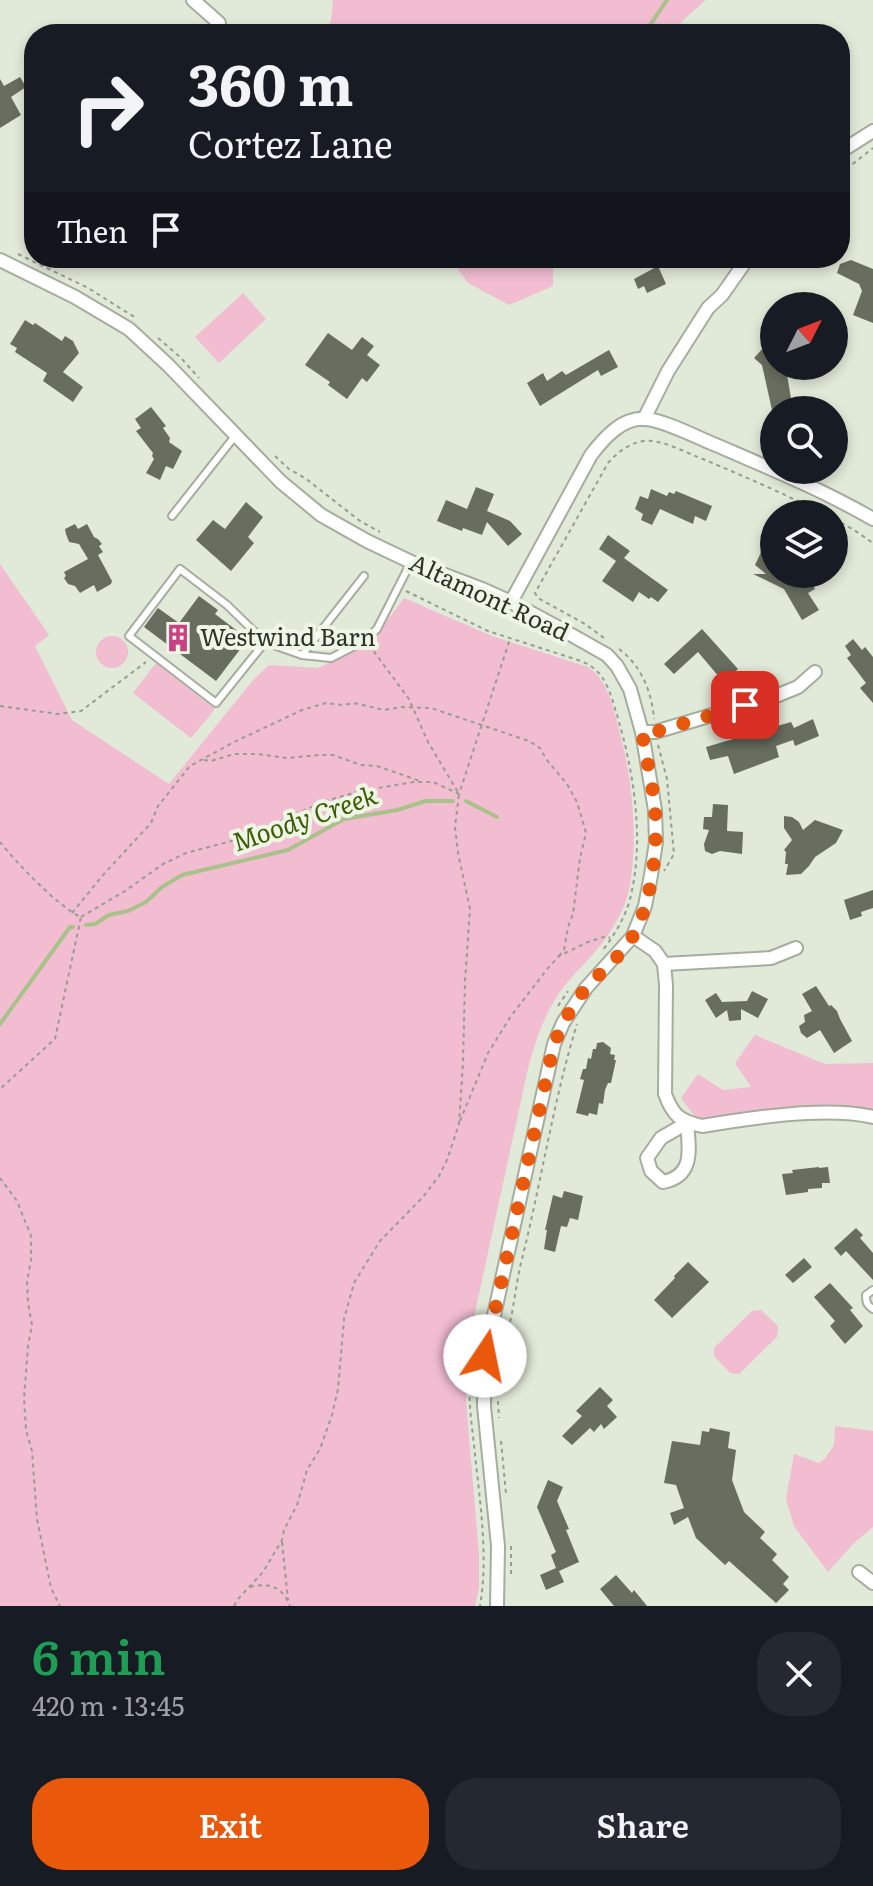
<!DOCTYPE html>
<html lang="en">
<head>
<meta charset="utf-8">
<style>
  :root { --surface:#171b24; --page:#242831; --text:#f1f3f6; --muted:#9ea1a6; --accent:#ea580c }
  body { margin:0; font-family:Literata,serif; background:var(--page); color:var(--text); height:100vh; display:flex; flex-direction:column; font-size:30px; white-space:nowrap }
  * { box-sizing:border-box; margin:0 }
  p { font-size:26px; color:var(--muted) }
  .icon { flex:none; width:44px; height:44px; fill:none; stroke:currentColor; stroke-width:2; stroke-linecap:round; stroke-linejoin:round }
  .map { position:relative; height:1606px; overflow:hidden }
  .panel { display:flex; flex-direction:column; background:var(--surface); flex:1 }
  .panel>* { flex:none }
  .hud { position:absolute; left:24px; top:24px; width:826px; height:244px; border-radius:32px; box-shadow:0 4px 12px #0003; background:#171b24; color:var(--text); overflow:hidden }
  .needle { width:52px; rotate:48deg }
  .fabs { position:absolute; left:760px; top:292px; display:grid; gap:16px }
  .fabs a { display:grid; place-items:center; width:88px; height:88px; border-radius:50%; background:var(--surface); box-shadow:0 4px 12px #0003; font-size:40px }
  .pin { position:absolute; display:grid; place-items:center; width:68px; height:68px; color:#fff; margin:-34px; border-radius:16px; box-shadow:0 4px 12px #0006 }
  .me { position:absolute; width:88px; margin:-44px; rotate:11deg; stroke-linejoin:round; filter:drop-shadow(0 0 6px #0008) }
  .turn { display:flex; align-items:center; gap:28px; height:168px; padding:0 32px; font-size:36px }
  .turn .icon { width:104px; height:104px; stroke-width:2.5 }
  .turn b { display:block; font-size:56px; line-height:68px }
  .then { display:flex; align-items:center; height:76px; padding:0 32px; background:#0003; gap:16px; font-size:30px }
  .round { display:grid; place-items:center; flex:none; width:84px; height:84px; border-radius:32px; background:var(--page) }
  .head { display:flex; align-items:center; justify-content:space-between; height:136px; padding:0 32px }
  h1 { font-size:48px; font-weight:600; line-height:60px; color:#1e9e55 }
  .action { display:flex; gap:16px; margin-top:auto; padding:16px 32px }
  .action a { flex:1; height:92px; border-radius:32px; background:var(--accent); color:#fff; font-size:32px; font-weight:600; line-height:92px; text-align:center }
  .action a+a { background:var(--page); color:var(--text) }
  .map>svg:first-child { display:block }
</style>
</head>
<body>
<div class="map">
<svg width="873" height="1606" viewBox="0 0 873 1606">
  <rect width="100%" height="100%" fill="#e1e9d8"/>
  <g fill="#f2bdd1">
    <polygon points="333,0 706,0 682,21 676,34 326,34 331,21"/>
    <polygon points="450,258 553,258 553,286 509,305 468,283"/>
    <polygon points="243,293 266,319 219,363 195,337"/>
    <path d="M0 564 49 635 35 646 72 720 169 784 254 679 269 665 318 668 369 645 404 598 492 636 588 667C609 680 615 714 621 737 633 783 639 848 628 894 624 909 615 925 606 938 594 955 579 968 566 984 545 1010 535 1041 527 1073L466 1354V1401L479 1555V1589L475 1606H0Z"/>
    <circle cx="112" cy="652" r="16"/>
    <polygon points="156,663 215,709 191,738 133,693"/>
    <polygon points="755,1035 825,1064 873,1063 873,1109 696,1118 681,1098 698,1074 723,1090 751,1087 735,1063"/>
    <polygon points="761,1310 778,1326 777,1337 739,1374 730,1373 714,1356 714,1348 752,1311"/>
    <path d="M835 1426 873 1431V1527L853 1544 828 1572 794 1526 786 1499 794 1454 819 1463C827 1459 828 1452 834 1446Z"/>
  </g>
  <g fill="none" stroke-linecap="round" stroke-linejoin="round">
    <g stroke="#a9c28a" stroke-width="4">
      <polyline points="644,34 667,0"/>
      <polyline points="466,801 497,817"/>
      <polyline points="86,925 95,924 109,915 128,911 146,902 162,887 182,875 288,850 344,819 397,810 426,801 453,801"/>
      <polyline points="0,1024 70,927 73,927"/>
    </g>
  </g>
  <g fill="#676e5f">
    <polygon points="20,77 26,87 11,97 21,115 0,128 0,79 4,86"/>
    <polygon points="851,260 873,269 873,323 853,315 862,291 859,284 837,273 840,264"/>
    <polygon points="658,266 666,284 647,293 644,286 638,289 634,279"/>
    <polygon points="25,320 33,325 35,323 62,341 65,336 73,341 79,353 63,372 83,387 73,402 43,381 47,373 15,352 17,348 10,344"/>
    <polygon points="328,333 352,350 362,337 374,346 367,355 380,365 367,382 362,378 347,399 328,385 330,382 305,365"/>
    <polygon points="774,340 774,366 780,366 781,370 786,369 793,410 772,410 762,365 754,358 764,347 767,349"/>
    <polygon points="609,350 618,367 601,376 598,370 540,406 527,383 543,373 547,381 562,371 566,375"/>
    <polygon points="151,407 166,426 163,428 170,438 169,442 182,451 173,469 166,466 160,480 146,473 154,459 152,456 153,453 136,431 141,428 135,419"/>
    <polygon points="476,487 494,494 487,511 510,521 522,534 508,546 487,522 482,535 463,528 462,531 437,521 446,500 467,509"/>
    <polygon points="651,489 667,496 669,492 674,494 676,491 712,506 706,521 695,516 693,524 660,509 652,525 641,520 643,514 635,509 640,496 648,499"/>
    <polygon points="246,502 263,517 248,537 254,543 231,571 196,540 213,520 225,529"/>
    <polygon points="75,524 78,529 87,524 94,537 98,539 102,544 99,546 103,552 98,555 112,581 111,584 97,592 94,585 80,593 75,586 68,584 64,578 66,576 64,572 88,559 79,544 69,542 66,534 65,529"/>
    <polygon points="608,535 630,551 624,558 668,590 658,602 651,597 649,599 639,592 633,602 602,581 616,561 599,549"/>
    <polygon points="763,548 774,557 774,574 802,574 808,578 815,589 808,593 819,610 802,620 784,589 753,574 766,574 755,565"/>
    <polygon points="199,596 218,610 215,614 248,639 216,681 144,627 158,608 179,623"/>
    <polygon points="702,629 738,669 729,677 726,674 720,678 698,652 674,674 664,664"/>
    <polygon points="853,639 862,650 865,647 873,657 873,703 860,688 866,683 847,658 851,655 845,646"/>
    <polygon points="813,719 819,736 795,746 793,740 776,746 779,757 734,774 728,756 710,760 706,747 791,722 794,728"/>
    <polygon points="713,804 728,805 727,831 743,832 742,854 720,851 712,854 705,851 704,844 709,830 703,829 704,817 712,817"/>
    <polygon points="784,816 792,817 799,822 803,830 815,820 843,830 836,843 815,857 809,866 801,874 786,875 788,864 785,864 786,852 784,850 792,840 784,828"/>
    <polygon points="873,890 873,908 861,912 862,916 850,920 844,900"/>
    <polygon points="816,986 829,1006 831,1005 837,1011 840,1019 852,1041 834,1053 820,1030 807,1038 801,1033 799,1026 805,1022 804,1015 812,1011 802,994"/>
    <polygon points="752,991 768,999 758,1018 741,1009 741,1020 729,1021 727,1010 716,1018 705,1000 716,993 722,1002 747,1001"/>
    <polygon points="603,1042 611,1048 610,1054 615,1055 614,1060 616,1060 611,1083 608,1083 605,1090 603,1104 599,1103 597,1115 589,1113 588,1116 576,1113 584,1080 580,1079 583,1069 586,1069 588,1058 591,1059 593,1049 596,1049 597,1043"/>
    <polygon points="819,1167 819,1168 828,1167 830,1183 822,1183 822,1188 808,1189 808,1192 786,1195 782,1174 793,1173 792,1170"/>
    <polygon points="564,1191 583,1196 578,1220 570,1218 567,1227 561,1226 555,1252 544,1249 547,1230 545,1230 553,1195 562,1198"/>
    <polygon points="856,1228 863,1235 860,1238 873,1253 873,1280 846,1251 841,1256 834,1248"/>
    <polygon points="804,1258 812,1267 793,1283 785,1275"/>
    <polygon points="688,1262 709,1282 672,1318 654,1300 675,1278 674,1276"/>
    <polygon points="830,1283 853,1308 850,1310 863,1326 845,1344 830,1326 835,1321 814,1297"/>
    <polygon points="600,1387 613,1400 607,1406 617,1417 604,1429 601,1424 594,1432 590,1428 572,1445 562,1436 582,1416 576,1411"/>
    <polygon points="710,1428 730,1432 728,1448 736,1450 732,1480 744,1512 765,1532 760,1538 777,1554 772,1560 789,1577 783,1584 789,1590 776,1603 729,1561 725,1565 696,1538 688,1517 674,1525 670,1513 684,1508 676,1485 664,1483 672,1441 700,1445 702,1431 709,1432"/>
    <polygon points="548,1480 563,1487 557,1501 569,1529 566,1530 579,1562 559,1571 564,1582 546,1590 540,1575 556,1568 551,1555 556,1552 537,1507"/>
    <polygon points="616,1575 632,1593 634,1590 647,1606 614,1606 600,1589"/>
  </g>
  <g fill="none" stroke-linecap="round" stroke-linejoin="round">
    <defs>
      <g id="service">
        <polyline points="172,516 235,436"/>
        <polyline points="265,642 216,703 129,636 180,569 227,605 265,642 302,655 331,658 364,641 377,629 411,562"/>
        <polyline points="302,655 364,576"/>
        <path d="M873 1290 866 1295C866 1303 867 1305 873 1309"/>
      </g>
      <g id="minor">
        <polyline points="193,0 219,23"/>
        <polyline points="840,152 873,131"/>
        <polyline points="0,260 75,297 129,329 168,365 281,482 321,515 367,541 411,562 482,589 511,602 561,629 607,655 617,666 630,689 642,732 655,810 656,842 651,875 645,906 633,936 586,988 563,1023 554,1044 485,1356 484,1406 498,1546 497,1606"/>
        <polyline points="644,419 668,371 708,308 722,295 748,258"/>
        <path d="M511 602 591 455C604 438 622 417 646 419 666 421 696 437 716 445 769 468 823 490 873 519"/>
        <polyline points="642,732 655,732 776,696 798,687 815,672"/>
        <path d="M633 936 655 951 664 964 666 985 665 1094C673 1116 680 1121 702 1126 751 1118 825 1106 873 1117"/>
        <polyline points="664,964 771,958 796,948"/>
        <path d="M687 1123C689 1148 695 1176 663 1182L651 1171 647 1158 661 1138Z"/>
        <polyline points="859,1572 873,1583"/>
      </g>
    </defs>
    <use href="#service" stroke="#a5ad9d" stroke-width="10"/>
    <use href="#minor" stroke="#a5ad9d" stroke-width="16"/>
    <g stroke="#979d90" stroke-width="2" stroke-dasharray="4 4" stroke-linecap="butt">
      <polyline points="840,174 873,148"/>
      <polyline points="18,254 88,288 136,318"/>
      <polyline points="158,338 180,357 199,378"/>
      <polyline points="275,456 289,469 305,478 360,521 380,532"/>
      <polyline points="834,519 854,530 873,543"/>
      <path d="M406 591 488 631 581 661C585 663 589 664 592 667 607 677 612 699 617 715 633 768 644 835 632 890 628 913 617 931 603 950"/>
      <path d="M604 638 585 624 538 598 535 593 608 463C618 452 629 443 644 441 661 439 682 451 698 457 741 475 783 493 824 514"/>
      <path d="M619 649C641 665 652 692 654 719"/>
      <polyline points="0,706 58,714 81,711 146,662"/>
      <polyline points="658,745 667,779 674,854 664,871"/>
      <polyline points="204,760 211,761 234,754 257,754 287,758 319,755 333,755 361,765 377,766 420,781"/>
      <path d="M0 842C16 862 58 907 81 917L55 1039 0 1089"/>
      <polyline points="72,913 103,875 151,823 158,806 190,766 234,742 302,710 326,703 343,705 354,703 384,710 401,707 431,708 529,741 540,748 546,759 567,784 577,802 586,833 580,858 573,914 568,927 564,950 559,956"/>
      <polyline points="81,917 125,891 163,864 186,853 262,833 288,817 326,801 360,791 414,782 433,782 459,794 510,639"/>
      <polyline points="558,1006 568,991"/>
      <polyline points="460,1121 488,1053 511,1016 548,968 559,956 588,942 607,936 610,938"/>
      <polyline points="0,1178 17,1201 31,1236 31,1260 27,1282 28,1303 32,1325 28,1346 24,1399 26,1430 32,1451 37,1519 51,1588 60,1606"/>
      <path d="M500 1352C513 1326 514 1292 521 1263 541 1184 553 1102 577 1024"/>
      <path d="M471 1365C467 1392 471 1418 474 1445 479 1496 489 1555 480 1606"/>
      <polyline points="498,1401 499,1418"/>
      <polyline points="501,1441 506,1494"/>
      <polyline points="282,1542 288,1600"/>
      <polyline points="511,1574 511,1544"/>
      <path d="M250 1587C269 1582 283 1587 290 1606"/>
      <polyline points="234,1606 238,1599 263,1572 282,1540 284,1530 297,1505 307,1470 320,1449 332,1415 338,1389 344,1319 354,1283 380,1241 423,1197 439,1176 447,1160 459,1124 463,1063 465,981 470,909 458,853 455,827 459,794 428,742 409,699 372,649"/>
    </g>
    <use href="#service" stroke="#fff" stroke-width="6"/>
    <use href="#minor" stroke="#fff" stroke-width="12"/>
  </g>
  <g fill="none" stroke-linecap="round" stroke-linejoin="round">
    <path stroke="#ea580c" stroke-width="14" stroke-dasharray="0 25.2" d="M485 1356 554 1044C563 1023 573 1003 588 986 603 970 622 955 633 936 652 902 658 848 655 810 653 784 646 758 642 732H655L745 705"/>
  </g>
  <defs>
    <symbol id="building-bare" viewBox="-9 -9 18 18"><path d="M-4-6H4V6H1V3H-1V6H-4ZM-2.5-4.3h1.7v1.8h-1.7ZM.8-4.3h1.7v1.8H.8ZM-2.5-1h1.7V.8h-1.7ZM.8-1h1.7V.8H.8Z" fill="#c74183" stroke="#eef6e5" stroke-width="2.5" paint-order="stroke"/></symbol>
  </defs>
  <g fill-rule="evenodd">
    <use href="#building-bare" x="158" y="618" width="40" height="40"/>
  </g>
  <g text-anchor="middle" stroke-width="8" stroke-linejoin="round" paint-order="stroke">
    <g font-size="24" fill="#2f322b" stroke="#eef6e5">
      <text transform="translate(489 598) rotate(25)" y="8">Altamont Road</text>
    </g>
    <g font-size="24" fill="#2f322b" stroke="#eef6e5" text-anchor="start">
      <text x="200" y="646">Westwind Barn</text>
    </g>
    <g font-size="26" font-style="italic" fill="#405c05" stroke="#eef6e5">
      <text transform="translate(305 819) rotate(-19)" y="9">Moody Creek</text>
    </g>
  </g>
</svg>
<div class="fabs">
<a><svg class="needle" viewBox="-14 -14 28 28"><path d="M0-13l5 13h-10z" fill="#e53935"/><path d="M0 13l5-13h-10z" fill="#9ea1a6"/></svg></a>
<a><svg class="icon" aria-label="search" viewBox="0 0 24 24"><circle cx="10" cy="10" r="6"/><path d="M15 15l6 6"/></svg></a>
<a><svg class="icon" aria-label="layers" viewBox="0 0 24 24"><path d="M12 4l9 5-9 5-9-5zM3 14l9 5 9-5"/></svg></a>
</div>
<div class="pin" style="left:745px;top:705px;background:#d93025"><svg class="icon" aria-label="arrive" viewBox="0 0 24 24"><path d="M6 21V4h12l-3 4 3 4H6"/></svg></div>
<svg class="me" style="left:485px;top:1356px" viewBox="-20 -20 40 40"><circle r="19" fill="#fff"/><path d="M0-13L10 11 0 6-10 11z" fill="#ea580c"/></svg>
<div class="hud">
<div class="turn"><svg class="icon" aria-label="right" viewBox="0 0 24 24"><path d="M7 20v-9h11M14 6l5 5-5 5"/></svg><div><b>360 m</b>Cortez Lane</div></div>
<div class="then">Then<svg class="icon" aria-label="arrive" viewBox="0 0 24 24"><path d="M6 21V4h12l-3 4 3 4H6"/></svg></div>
</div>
</div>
<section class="panel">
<div class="head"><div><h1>6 min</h1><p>420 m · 13:45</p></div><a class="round"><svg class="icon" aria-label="close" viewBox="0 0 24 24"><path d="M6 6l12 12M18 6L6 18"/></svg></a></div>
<div class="action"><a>Exit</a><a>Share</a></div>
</section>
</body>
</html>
